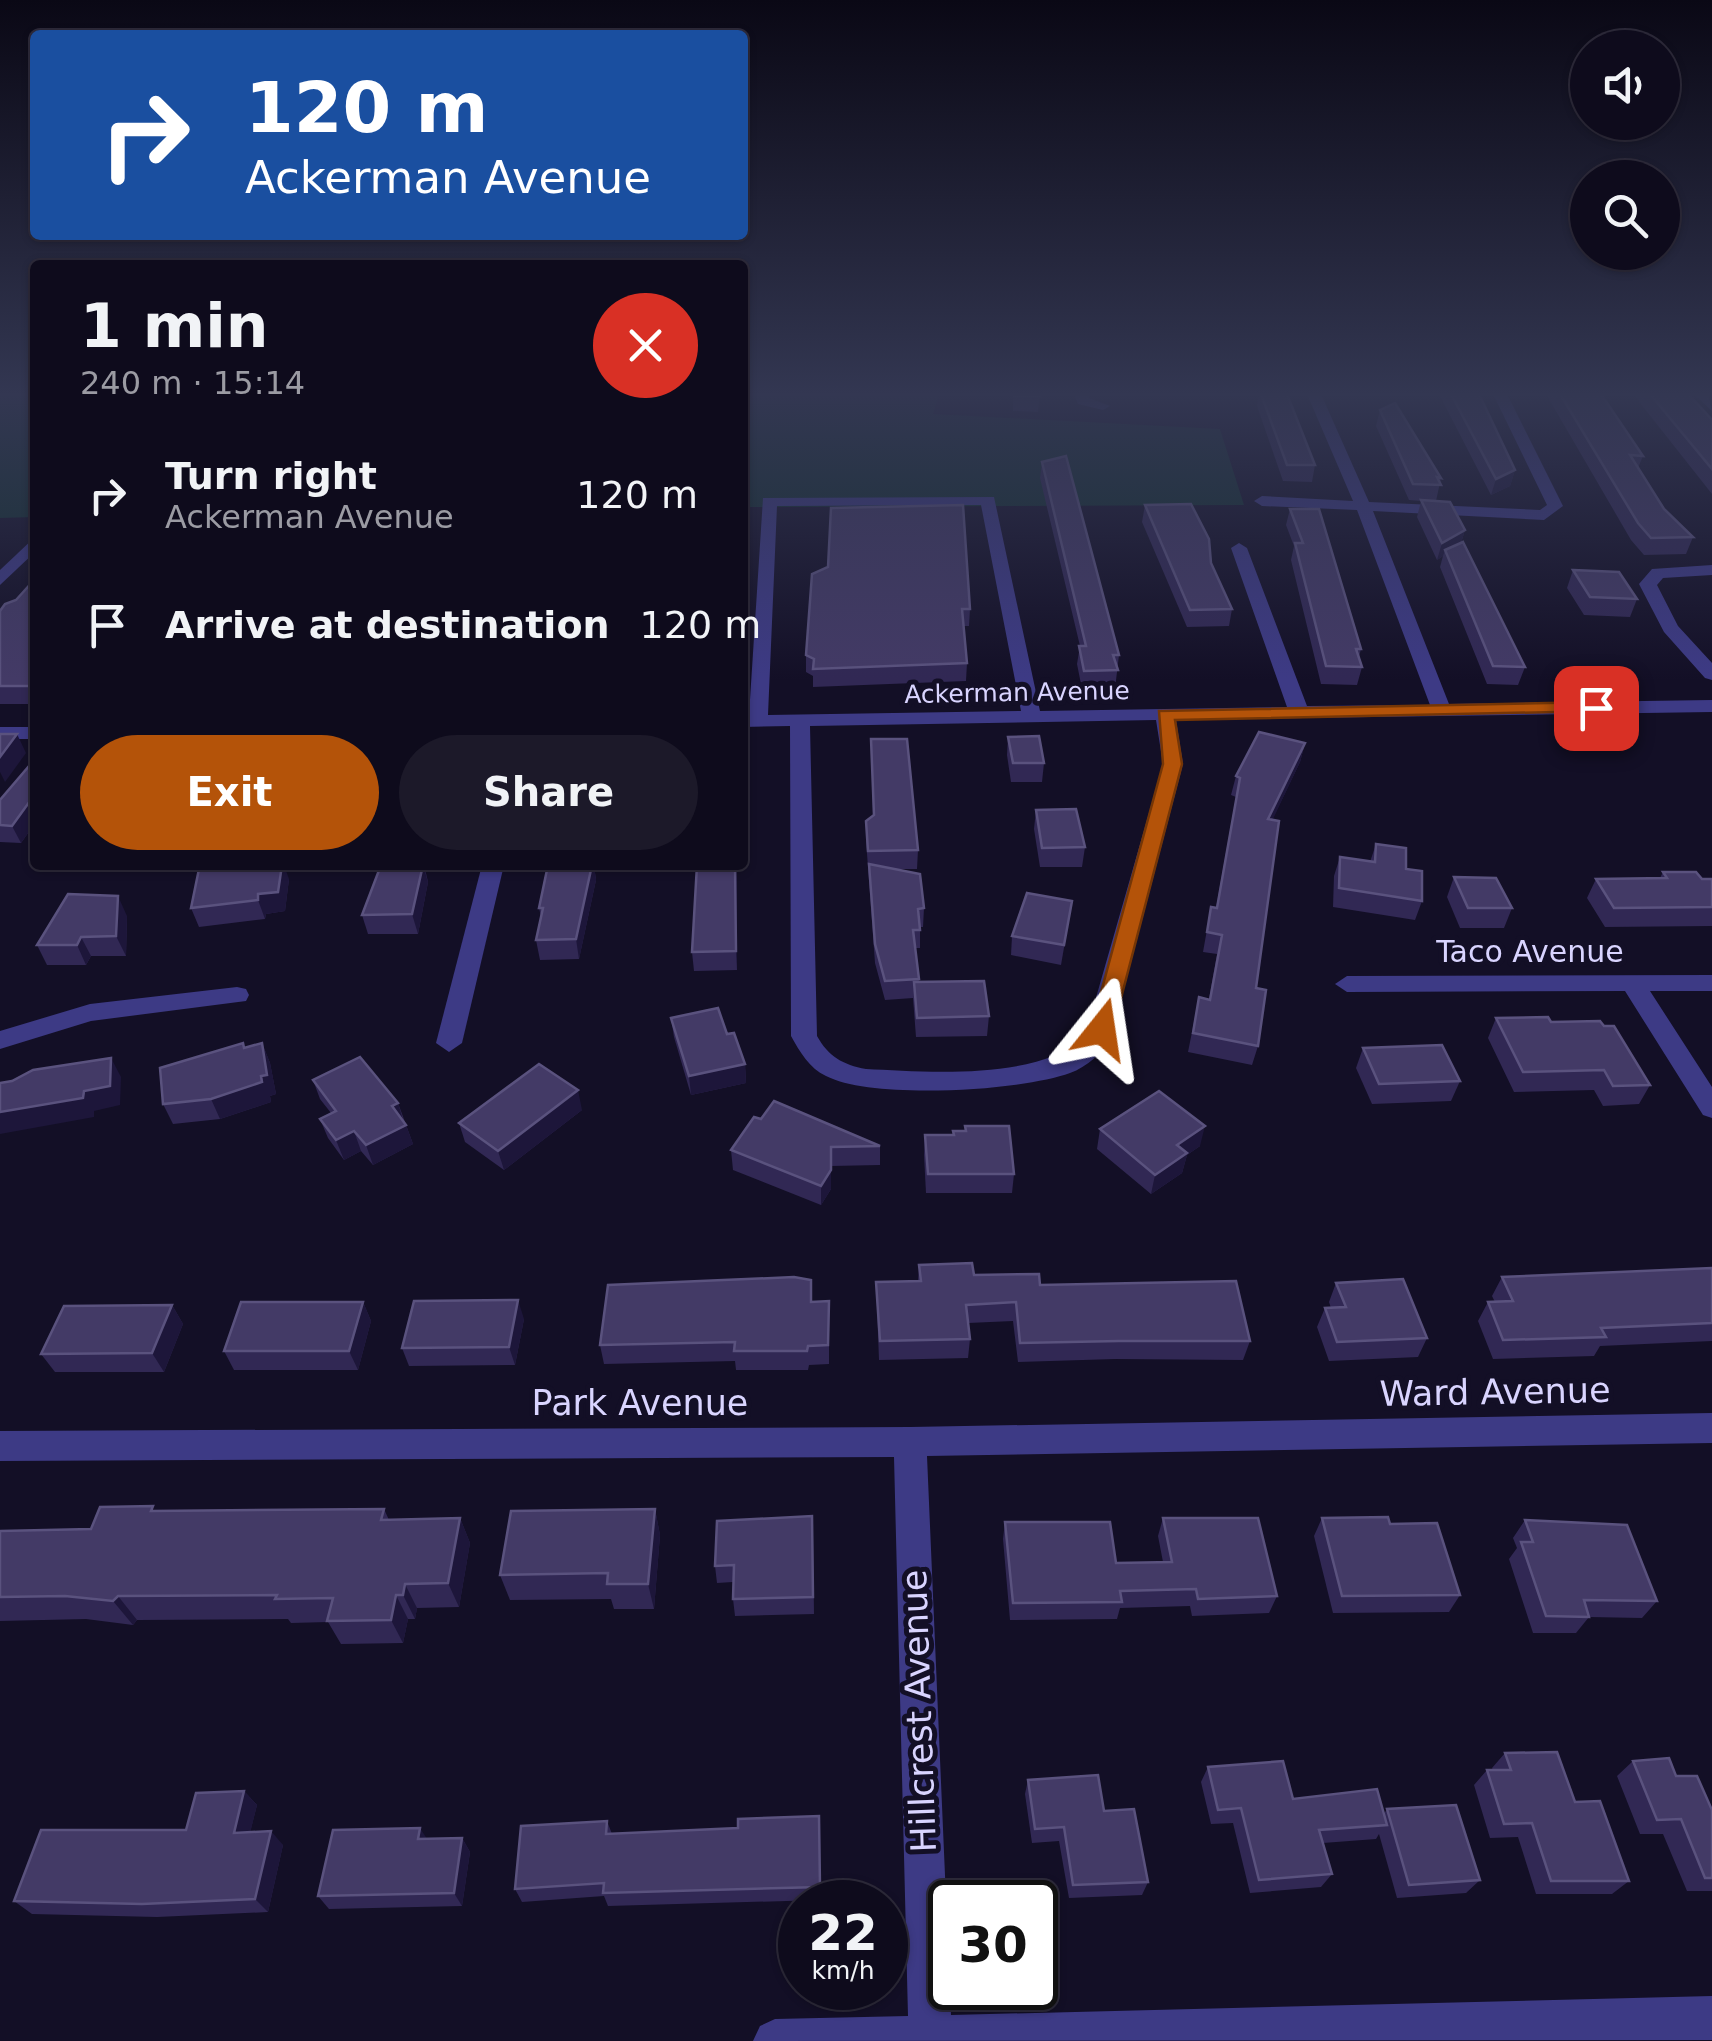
<!DOCTYPE html>
<html lang="en">
<head>
<meta charset="utf-8">
<style>
  :root { --surface:#0e0b1c; --page:#1c1929; --text:#f1f3f6; --muted:#9b9ba3; --line:#2e2b3b; --accent:#b45309 }
  body { margin:0; font-family:"DejaVu Sans",sans-serif; background:var(--page); color:var(--text); height:100vh; display:flex; flex-direction:column; font-size:38px; white-space:nowrap }
  * { box-sizing:border-box; margin:0 }
  p { font-size:32px; color:var(--muted) }
  .icon { flex:none; width:55px; height:55px; fill:none; stroke:currentColor; stroke-width:2; stroke-linecap:round; stroke-linejoin:round }
  .map { position:relative; flex:1; overflow:hidden }
  .details { position:absolute; left:30px; top:260px; width:718px; height:610px; display:flex; flex-direction:column; background:var(--surface); border-radius:10px; box-shadow:0 2px 8px #0004,0 0 0 2px var(--line) }
  .details>* { flex:none }
  .hud { position:absolute; left:30px; top:30px; width:718px; height:210px; border-radius:10px; box-shadow:0 2px 8px #0004,0 0 0 2px var(--line); background:#1a4fa0; color:#fff; overflow:hidden }
  .tools { position:absolute; left:1570px; top:30px; display:grid; gap:20px }
  .tools a { display:grid; place-items:center; width:110px; height:110px; border-radius:50%; background:var(--surface); box-shadow:0 2px 8px #0004,0 0 0 2px var(--line); font-size:50px }
  .speed { position:absolute; left:778px; top:1880px; display:flex; gap:20px; font-size:50px; font-weight:700; text-align:center }
  .speed>* { display:grid; place-content:center; width:130px; height:130px; border-radius:50%; background:var(--surface); box-shadow:0 2px 8px #0004,0 0 0 2px var(--line); line-height:1 }
  .speed small { font-size:25px; font-weight:400 }
  .speed .limit { border:5px solid #111; border-radius:15px; background:#fff; color:#111 }
  .pin { position:absolute; display:grid; place-items:center; width:85px; height:85px; color:#fff; margin:-42px; border-radius:20px; box-shadow:0 5px 15px #0006 }
  .me { position:absolute; width:110px; margin:-55px; rotate:15deg; stroke-linejoin:round; filter:drop-shadow(0 0 8px #0008) }
  .turn { display:flex; align-items:center; gap:35px; height:210px; padding:0 50px; font-size:45px }
  .turn .icon { width:130px; height:130px; stroke-width:2.5 }
  .turn b { display:block; font-size:70px; line-height:85px }
  .round { display:grid; place-items:center; flex:none; width:105px; height:105px; border-radius:52px; background:var(--page) }
  .headline { display:flex; align-items:center; justify-content:space-between; height:170px; padding:0 50px }
  h1 { font-size:60px; font-weight:800; line-height:75px }
  .primary-button { display:flex; gap:20px; margin-top:auto; padding:20px 50px }
  .primary-button a { flex:1; height:115px; border-radius:60px; background:var(--accent); color:#fff; font-size:40px; font-weight:800; line-height:115px; text-align:center }
  .primary-button a+a { background:var(--page); color:var(--text) }
  ul { padding:0; list-style:none }
  li { display:flex; align-items:center; gap:30px; height:130px; padding:0 50px }
  li div { flex:1 }
  li b { display:block; font-size:38px }
  li em { font-style:normal }
  .map>svg:first-child { display:block }
</style>
</head>
<body>
<div class="map">
<svg width="1712" height="2041" viewBox="0 0 1712 2041">
  <rect width="100%" height="100%" fill="#130f26"/>
  <g fill="#12302f">
    <polygon points="0,394 35,394 35,517 0,518"/>
    <polygon points="742,394 939,394 933,414 1220,429 1244,505 743,507"/>
  </g>
  <g fill="none" stroke-linecap="round" stroke-linejoin="round">
    <g fill="#3d3a85" fill-rule="evenodd">
      <polygon points="1074,394 1088,394 1089,398 1110,406 1103,410 1078,404"/>
      <path d="M1307 394H1321L1369 502 1540 510 1547 505 1493 394H1507L1563 506 1544 520 1373 511 1449 704 1712 700V712L1176 720 1183 764 1111 1038C1102 1053 1087 1067 1070 1073 1021 1091 872 1100 826 1076 809 1068 800 1052 791 1036L790 726 742 727V715H749L763 498 994 497 1040 711 1287 707 1231 548 1239 543 1247 548 1307 706 1430 705 1357 510 1262 506 1254 501 1262 496 1353 501ZM981 505 1021 711 768 715 777 506ZM1156 720 1163 764 1085 1036C1040 1081 927 1072 866 1069 843 1065 828 1056 817 1036L810 726Z"/>
      <polygon points="1694,394 1708,394 1712,411"/>
      <polygon points="35,537 35,552 0,585 0,570"/>
      <polygon points="1712,565 1712,575 1663,578 1657,585 1678,626 1712,663 1712,680 1705,678 1664,632 1639,584 1652,569"/>
      <rect x="0" y="727" width="35" height="12"/>
      <polygon points="482,865 504,865 462,1043 449,1052 436,1043"/>
      <polygon points="1712,975 1712,991 1650,991 1712,1087 1712,1118 1703,1115 1625,991 1347,992 1335,984 1347,976"/>
      <polygon points="237,987 246,989 249,995 246,1001 91,1021 0,1049 0,1031 90,1004"/>
      <polygon points="1712,1413 1712,1443 927,1456 951,2015 1712,1996 1712,2040 753,2041 760,2026 775,2019 908,2016 894,1457 0,1461 0,1431 910,1427"/>
    </g>
  </g>
  <g fill="#312854">
    <polygon points="1013,394 1040,394 1038,412 1013,411"/>
    <polygon points="1259,394 1287,394 1315,465 1312,482 1283,481 1257,406"/>
    <polygon points="1439,394 1479,394 1515,470 1510,486 1491,495"/>
    <polygon points="1546,394 1601,394 1643,456 1638,468 1664,509 1693,537 1686,554 1644,555 1631,540"/>
    <polygon points="1633,394 1688,394 1712,420 1712,494"/>
    <polygon points="1380,410 1441,478 1436,501 1465,530 1461,543 1525,667 1518,685 1487,684 1440,567 1443,556 1437,560 1417,517 1421,501 1409,500 1376,426"/>
    <polygon points="1042,462 1119,655 1115,689 1082,689 1077,664 1080,646 1040,478"/>
    <polygon points="1145,505 1211,563 1232,609 1229,626 1187,627 1142,522"/>
    <polygon points="1290,509 1361,649 1359,657 1362,667 1357,685 1321,684 1291,560 1294,546 1286,525"/>
    <polygon points="1573,570 1637,599 1630,617 1584,615 1567,588"/>
    <polygon points="812,574 970,609 969,626 963,626 967,663 966,681 813,687 813,676 806,672 806,655"/>
    <polygon points="35,579 35,704 0,704 0,611 16,600"/>
    <polygon points="1008,737 1044,763 1042,782 1011,782 1007,755"/>
    <polygon points="871,739 918,850 917,869 896,869 924,908 923,927 920,927 920,948 915,948 919,982 989,1016 987,1036 916,1037 913,998 885,1000 875,963 866,840 866,821 873,816"/>
    <polygon points="1305,743 1300,762 1272,820 1256,988 1258,1046 1252,1065 1188,1052 1199,997 1209,999 1217,954 1203,952 1211,907 1216,908 1236,797 1231,795 1236,776"/>
    <polygon points="35,759 35,823 21,843 0,842 0,800"/>
    <polygon points="1036,810 1085,847 1082,867 1040,867 1034,829"/>
    <polygon points="1376,844 1406,869 1422,901 1415,920 1333,907 1334,876 1340,857 1370,862"/>
    <polygon points="381,865 424,865 428,882 418,934 368,934 362,915"/>
    <polygon points="548,865 594,865 596,880 579,959 540,960 536,940 541,917 539,908"/>
    <polygon points="697,865 737,865 737,970 694,971 692,952"/>
    <polygon points="1663,872 1702,879 1712,879 1712,926 1605,927 1587,898 1596,879 1660,878"/>
    <polygon points="1454,877 1512,908 1504,928 1460,928 1447,897"/>
    <polygon points="289,879 285,911 266,914 265,919 199,927 191,908"/>
    <polygon points="1072,901 1061,965 1011,955 1012,936"/>
    <polygon points="127,916 126,956 91,956 86,965 47,965 37,945"/>
    <polygon points="671,1018 727,1034 745,1064 746,1083 691,1095 674,1037"/>
    <polygon points="1496,1018 1604,1026 1650,1085 1639,1104 1603,1106 1594,1090 1514,1092 1488,1038"/>
    <polygon points="262,1043 270,1063 276,1094 270,1096 271,1102 220,1119 173,1124 163,1104 245,1047"/>
    <polygon points="1363,1048 1460,1081 1451,1101 1372,1104 1356,1068"/>
    <polygon points="313,1080 398,1103 413,1144 373,1165 361,1151 344,1160 328,1138 320,1119 331,1113 320,1099"/>
    <polygon points="582,1110 504,1170 465,1142 459,1123"/>
    <polygon points="1100,1129 1200,1146 1187,1155 1182,1173 1151,1194 1097,1149"/>
    <polygon points="925,1135 1014,1174 1012,1193 926,1193 924,1155"/>
    <polygon points="880,1146 880,1165 831,1166 831,1189 821,1205 733,1170 731,1150"/>
    <polygon points="919,1265 1040,1285 1250,1341 1243,1360 1115,1359 1018,1362 1013,1321 968,1323 970,1339 968,1358 879,1360 876,1282 918,1281"/>
    <polygon points="1712,1268 1712,1341 1600,1346 1594,1356 1493,1359 1478,1321 1488,1302 1495,1302 1492,1296 1502,1277"/>
    <polygon points="1336,1283 1427,1338 1418,1357 1329,1361 1317,1327 1325,1308 1331,1308 1329,1302"/>
    <polygon points="829,1301 829,1364 809,1365 808,1370 736,1370 735,1361 604,1364 600,1345 812,1302"/>
    <polygon points="363,1302 371,1321 358,1370 234,1370 224,1351"/>
    <polygon points="172,1305 183,1324 164,1372 55,1372 41,1354"/>
    <polygon points="524,1319 515,1365 409,1366 402,1348"/>
    <polygon points="384,1509 389,1520 460,1518 470,1543 459,1607 417,1608 415,1619 408,1619 403,1643 341,1644 328,1622 291,1623 288,1619 137,1620 133,1625 86,1619 0,1621 0,1531 91,1529 156,1511"/>
    <polygon points="655,1509 660,1535 654,1609 614,1609 611,1599 510,1600 500,1575"/>
    <polygon points="1163,1518 1277,1596 1269,1613 1192,1616 1190,1606 1120,1608 1117,1619 1010,1620 1003,1539 1005,1522 1116,1563 1163,1562 1158,1536"/>
    <polygon points="1322,1518 1390,1524 1460,1595 1449,1612 1333,1613 1314,1536"/>
    <polygon points="1525,1520 1657,1601 1642,1618 1589,1617 1576,1633 1533,1633 1509,1559 1517,1548 1513,1538"/>
    <polygon points="813,1534 814,1614 735,1616 733,1599 733,1582 717,1583 715,1566"/>
    <polygon points="1505,1753 1575,1802 1629,1881 1612,1894 1536,1894 1518,1837 1490,1838 1474,1785 1487,1770 1493,1770 1492,1768"/>
    <polygon points="1633,1761 1676,1776 1712,1810 1712,1891 1687,1891 1663,1834 1640,1834 1617,1776"/>
    <polygon points="1208,1767 1293,1799 1384,1814 1387,1809 1480,1880 1466,1893 1397,1898 1379,1834 1376,1839 1323,1843 1332,1874 1321,1887 1250,1893 1233,1823 1211,1824 1201,1782"/>
    <polygon points="1028,1780 1148,1882 1142,1895 1069,1898 1059,1841 1032,1843 1025,1794"/>
    <polygon points="244,1791 257,1805 250,1832 283,1845 268,1912 157,1917 32,1914 14,1901 186,1830"/>
    <polygon points="819,1816 821,1900 608,1906 604,1896 522,1902 515,1889 607,1821 612,1834 738,1828"/>
    <polygon points="462,1838 470,1852 462,1906 329,1909 318,1896"/>
  </g>
  <g fill="#1d163a">
    <polygon points="1515,470 1510,486 1491,495 1496,479"/>
    <polygon points="1465,530 1460,546 1445,550 1443,556 1437,560 1442,543"/>
    <polygon points="17,734 26,753 5,782 0,772 0,757"/>
    <polygon points="1305,743 1300,762 1264,838 1268,819"/>
    <polygon points="35,794 35,823 21,843 12,826"/>
    <polygon points="282,865 284,865 289,879 285,911 266,914 265,919 258,900 258,894"/>
    <polygon points="423,865 428,882 418,934 412,914"/>
    <polygon points="592,865 594,865 596,880 579,959 576,939"/>
    <polygon points="735,865 737,865 737,970 736,951"/>
    <polygon points="118,896 127,916 126,956 116,936"/>
    <polygon points="81,937 91,956 86,965 77,945"/>
    <polygon points="262,1043 270,1063 276,1094 270,1096 271,1102 220,1119 211,1099 261,1076"/>
    <polygon points="111,1058 121,1077 120,1105 94,1111 94,1117 0,1134 0,1112 84,1091"/>
    <polygon points="745,1064 746,1083 691,1095 689,1076"/>
    <polygon points="578,1090 582,1110 504,1170 498,1151"/>
    <polygon points="398,1103 404,1123 392,1106"/>
    <polygon points="406,1125 413,1144 373,1165 366,1145"/>
    <polygon points="1205,1126 1200,1146 1187,1155 1182,1173 1151,1194 1155,1175 1177,1145"/>
    <polygon points="354,1131 361,1151 344,1160 336,1140"/>
    <polygon points="831,1166 831,1189 821,1205 821,1186"/>
    <polygon points="518,1300 524,1319 515,1365 509,1347"/>
    <polygon points="363,1302 371,1321 358,1370 349,1351"/>
    <polygon points="172,1305 183,1324 164,1372 152,1353"/>
    <polygon points="655,1509 660,1535 654,1609 648,1584"/>
    <polygon points="460,1518 470,1543 459,1607 448,1583"/>
    <polygon points="405,1584 417,1608 415,1619 403,1595"/>
    <polygon points="396,1595 408,1619 403,1643 391,1620"/>
    <polygon points="118,1596 137,1620 133,1625 113,1601"/>
    <polygon points="244,1791 257,1805 247,1846 234,1833"/>
    <polygon points="420,1828 429,1842 418,1839"/>
    <polygon points="271,1831 283,1845 268,1912 255,1899"/>
    <polygon points="462,1838 470,1852 462,1906 454,1893"/>
  </g>
  <g fill="#433a66" stroke="#5a527e" stroke-width="2.5">
    <rect x="1014" y="394" width="26" height="2"/>
    <polygon points="1261,394 1287,394 1315,465 1287,465"/>
    <polygon points="1451,394 1479,394 1515,470 1496,479"/>
    <polygon points="1560,394 1601,394 1643,456 1630,455 1664,509 1693,537 1651,538 1638,523"/>
    <polygon points="1650,394 1688,394 1705,412 1712,420 1712,469"/>
    <polygon points="1395,403 1441,478 1437,477 1441,485 1413,484 1380,410"/>
    <polygon points="1066,456 1119,655 1113,655 1118,670 1084,671 1079,646 1086,646 1042,462"/>
    <polygon points="1421,500 1450,502 1465,530 1442,543"/>
    <polygon points="1191,504 1209,539 1211,563 1232,609 1190,610 1145,505"/>
    <polygon points="963,505 970,609 962,609 967,663 813,669 814,659 806,655 812,574 828,567 831,508"/>
    <polygon points="1290,509 1319,509 1361,649 1356,649 1362,667 1326,666 1295,543 1303,543"/>
    <polygon points="1463,542 1525,667 1493,666 1445,550"/>
    <polygon points="1573,570 1619,572 1637,599 1590,597"/>
    <polygon points="35,579 35,630 32,633 35,633 35,686 0,686 0,611 5,604 16,600"/>
    <polygon points="1259,732 1305,743 1268,819 1279,821 1256,988 1266,990 1258,1046 1193,1033 1199,997 1210,1000 1222,935 1207,932 1211,907 1217,908 1240,778 1236,776"/>
    <polygon points="0,734 17,734 0,757"/>
    <polygon points="1039,736 1044,763 1013,763 1008,737"/>
    <polygon points="871,739 907,739 918,850 868,851 866,821 874,815"/>
    <polygon points="35,759 35,794 12,826 0,825 0,800"/>
    <polygon points="1076,809 1085,847 1042,848 1036,810"/>
    <polygon points="1376,844 1406,848 1406,869 1422,871 1422,901 1339,888 1340,857 1375,862"/>
    <polygon points="869,864 920,874 924,908 918,909 920,930 913,930 919,979 885,981 875,944"/>
    <polygon points="236,865 282,865 278,892 258,894 258,900 191,908 199,869"/>
    <polygon points="381,865 423,865 412,914 362,915"/>
    <polygon points="548,865 592,865 576,939 536,940 543,908 539,908"/>
    <polygon points="697,865 735,865 736,951 692,952"/>
    <polygon points="1663,872 1696,872 1702,879 1712,879 1712,907 1614,908 1596,879 1667,878"/>
    <polygon points="1454,877 1496,878 1512,908 1468,908"/>
    <polygon points="1027,893 1072,901 1064,945 1012,936"/>
    <polygon points="68,894 118,896 116,936 81,937 77,945 37,945"/>
    <polygon points="984,981 989,1016 917,1018 914,982"/>
    <polygon points="718,1008 727,1034 734,1033 745,1064 689,1076 671,1018"/>
    <polygon points="1548,1017 1551,1022 1600,1021 1604,1026 1614,1026 1650,1085 1613,1086 1604,1070 1523,1072 1496,1018"/>
    <polygon points="243,1043 244,1048 262,1043 267,1075 261,1076 262,1082 211,1099 163,1104 160,1068"/>
    <polygon points="1442,1045 1460,1081 1379,1084 1363,1048"/>
    <polygon points="360,1057 398,1103 392,1106 406,1125 366,1145 354,1131 336,1140 320,1119 336,1111 313,1080"/>
    <polygon points="111,1058 110,1086 84,1091 83,1098 0,1112 0,1083 12,1081 33,1070"/>
    <polygon points="539,1064 578,1090 498,1151 459,1123"/>
    <polygon points="1159,1091 1205,1126 1177,1145 1187,1153 1155,1175 1100,1129"/>
    <polygon points="774,1101 880,1146 831,1147 831,1170 821,1186 731,1150 754,1117 761,1119"/>
    <polygon points="965,1126 1009,1126 1014,1174 928,1174 925,1135 954,1135 953,1131 966,1131"/>
    <polygon points="972,1263 974,1275 1039,1274 1040,1285 1236,1281 1250,1341 1119,1341 1020,1343 1016,1302 966,1305 970,1339 880,1341 876,1282 921,1281 919,1265"/>
    <polygon points="1712,1268 1712,1323 1601,1328 1606,1337 1503,1340 1488,1302 1513,1301 1502,1277"/>
    <polygon points="794,1277 811,1280 811,1302 829,1301 828,1345 808,1346 807,1351 734,1351 735,1342 600,1345 608,1285"/>
    <polygon points="1403,1279 1427,1338 1337,1342 1325,1308 1346,1307 1336,1283"/>
    <polygon points="518,1300 509,1347 402,1348 414,1301"/>
    <polygon points="241,1302 363,1302 349,1351 224,1351"/>
    <polygon points="172,1305 152,1353 41,1354 64,1306"/>
    <polygon points="153,1506 151,1511 384,1509 381,1520 460,1518 448,1583 405,1584 403,1595 396,1595 391,1620 327,1621 333,1598 275,1599 277,1595 118,1596 113,1601 65,1596 0,1597 0,1531 91,1529 100,1507"/>
    <polygon points="655,1509 648,1584 607,1584 608,1573 500,1575 511,1511"/>
    <polygon points="812,1516 813,1597 733,1599 734,1565 715,1566 717,1521"/>
    <polygon points="1388,1517 1390,1524 1437,1523 1460,1595 1342,1596 1322,1518"/>
    <polygon points="1163,1518 1258,1518 1277,1596 1198,1599 1196,1589 1120,1591 1122,1602 1013,1603 1005,1522 1110,1522 1116,1563 1172,1562"/>
    <polygon points="1525,1520 1627,1525 1657,1601 1584,1600 1589,1617 1546,1616 1521,1542 1533,1542"/>
    <polygon points="1557,1752 1575,1802 1600,1801 1629,1881 1551,1881 1532,1823 1504,1824 1487,1770 1511,1770 1505,1753"/>
    <polygon points="1669,1758 1676,1776 1697,1776 1712,1810 1712,1878 1705,1878 1681,1819 1657,1820 1633,1761"/>
    <polygon points="1283,1761 1293,1799 1377,1789 1387,1825 1319,1830 1332,1874 1259,1880 1241,1808 1218,1810 1208,1767"/>
    <polygon points="1098,1775 1104,1811 1134,1809 1148,1882 1073,1885 1064,1827 1035,1829 1028,1780"/>
    <polygon points="244,1791 234,1833 271,1831 255,1899 142,1904 14,1901 41,1830 186,1830 196,1793"/>
    <polygon points="1456,1805 1480,1880 1409,1885 1387,1809"/>
    <polygon points="819,1816 820,1887 603,1893 604,1883 515,1889 521,1826 607,1821 606,1834 738,1828 738,1819"/>
    <polygon points="420,1828 418,1839 462,1838 454,1893 318,1896 333,1830"/>
  </g>
  <linearGradient id="sky" x2="0" y2="1"><stop stop-color="#0a0815"/><stop offset="0.58" stop-color="#333752"/><stop offset="1" stop-color="#333752" stop-opacity="0"/></linearGradient>
  <rect width="1712" height="680" fill="url(#sky)"/>
  <polygon fill="#b45309" stroke="#753606" stroke-width="2.5" points="1596,702 1602,704 1602,711 1175,720 1182,764 1113,1029 1110,1035 1094,1035 1091,1029 1163,764 1159,711"/>
  <g text-anchor="middle" stroke-width="10" stroke-linejoin="round" paint-order="stroke">
    <g font-size="25" fill="#d9d4ff" stroke="#130f26">
      <text transform="translate(1017 692) rotate(-1)" y="9">Ackerman Avenue</text>
    </g>
    <g font-size="30" fill="#d9d4ff" stroke="#130f26">
      <text x="1530" y="962">Taco Avenue</text>
    </g>
    <g font-size="35" fill="#d9d4ff" stroke="#130f26">
      <text transform="translate(1495 1392) rotate(-1)" y="12">Ward Avenue</text>
      <text x="640" y="1415">Park Avenue</text>
      <text transform="translate(919 1711) rotate(-92)" y="12">Hillcrest Avenue</text>
    </g>
  </g>
</svg>
<div class="tools">
<a><svg class="icon" aria-label="sound" viewBox="0 0 24 24"><path d="M4 9h4l5-4v14l-5-4H4zM17 9q2 3 0 6"/></svg></a>
<a><svg class="icon" aria-label="search" viewBox="0 0 24 24"><circle cx="10" cy="10" r="6"/><path d="M15 15l6 6"/></svg></a>
</div>
<div class="speed"><div>22<small>km/h</small></div><div class="limit">30</div></div>
<div class="pin" style="left:1596px;top:708px;background:#d93025"><svg class="icon" aria-label="arrive" viewBox="0 0 24 24"><path d="M6 21V4h12l-3 4 3 4H6"/></svg></div>
<svg class="me" style="left:1102px;top:1029px" viewBox="-20 -20 40 40"><path d="M0-17L14 15 0 8-14 15z" fill="#b45309" stroke="#fff" stroke-width="4"/></svg>
<div class="hud">
<div class="turn"><svg class="icon" aria-label="right" viewBox="0 0 24 24"><path d="M7 20v-9h11M14 6l5 5-5 5"/></svg><div><b>120 m</b>Ackerman Avenue</div></div>
</div>
<section class="details">
<div class="headline"><div><h1>1 min</h1><p>240 m · 15:14</p></div><a class="round" style="background:#d93025;color:#fff"><svg class="icon" aria-label="close" viewBox="0 0 24 24"><path d="M6 6l12 12M18 6L6 18"/></svg></a></div>
<ul>
<li><svg class="icon" aria-label="right" viewBox="0 0 24 24"><path d="M7 20v-9h11M14 6l5 5-5 5"/></svg><div><b>Turn right</b><p>Ackerman Avenue</p></div><em>120 m</em></li>
<li><svg class="icon" aria-label="arrive" viewBox="0 0 24 24"><path d="M6 21V4h12l-3 4 3 4H6"/></svg><div><b>Arrive at destination</b></div><em>120 m</em></li>
</ul>
<div class="primary-button"><a>Exit</a><a>Share</a></div>
</section>
</div>
</body>
</html>
